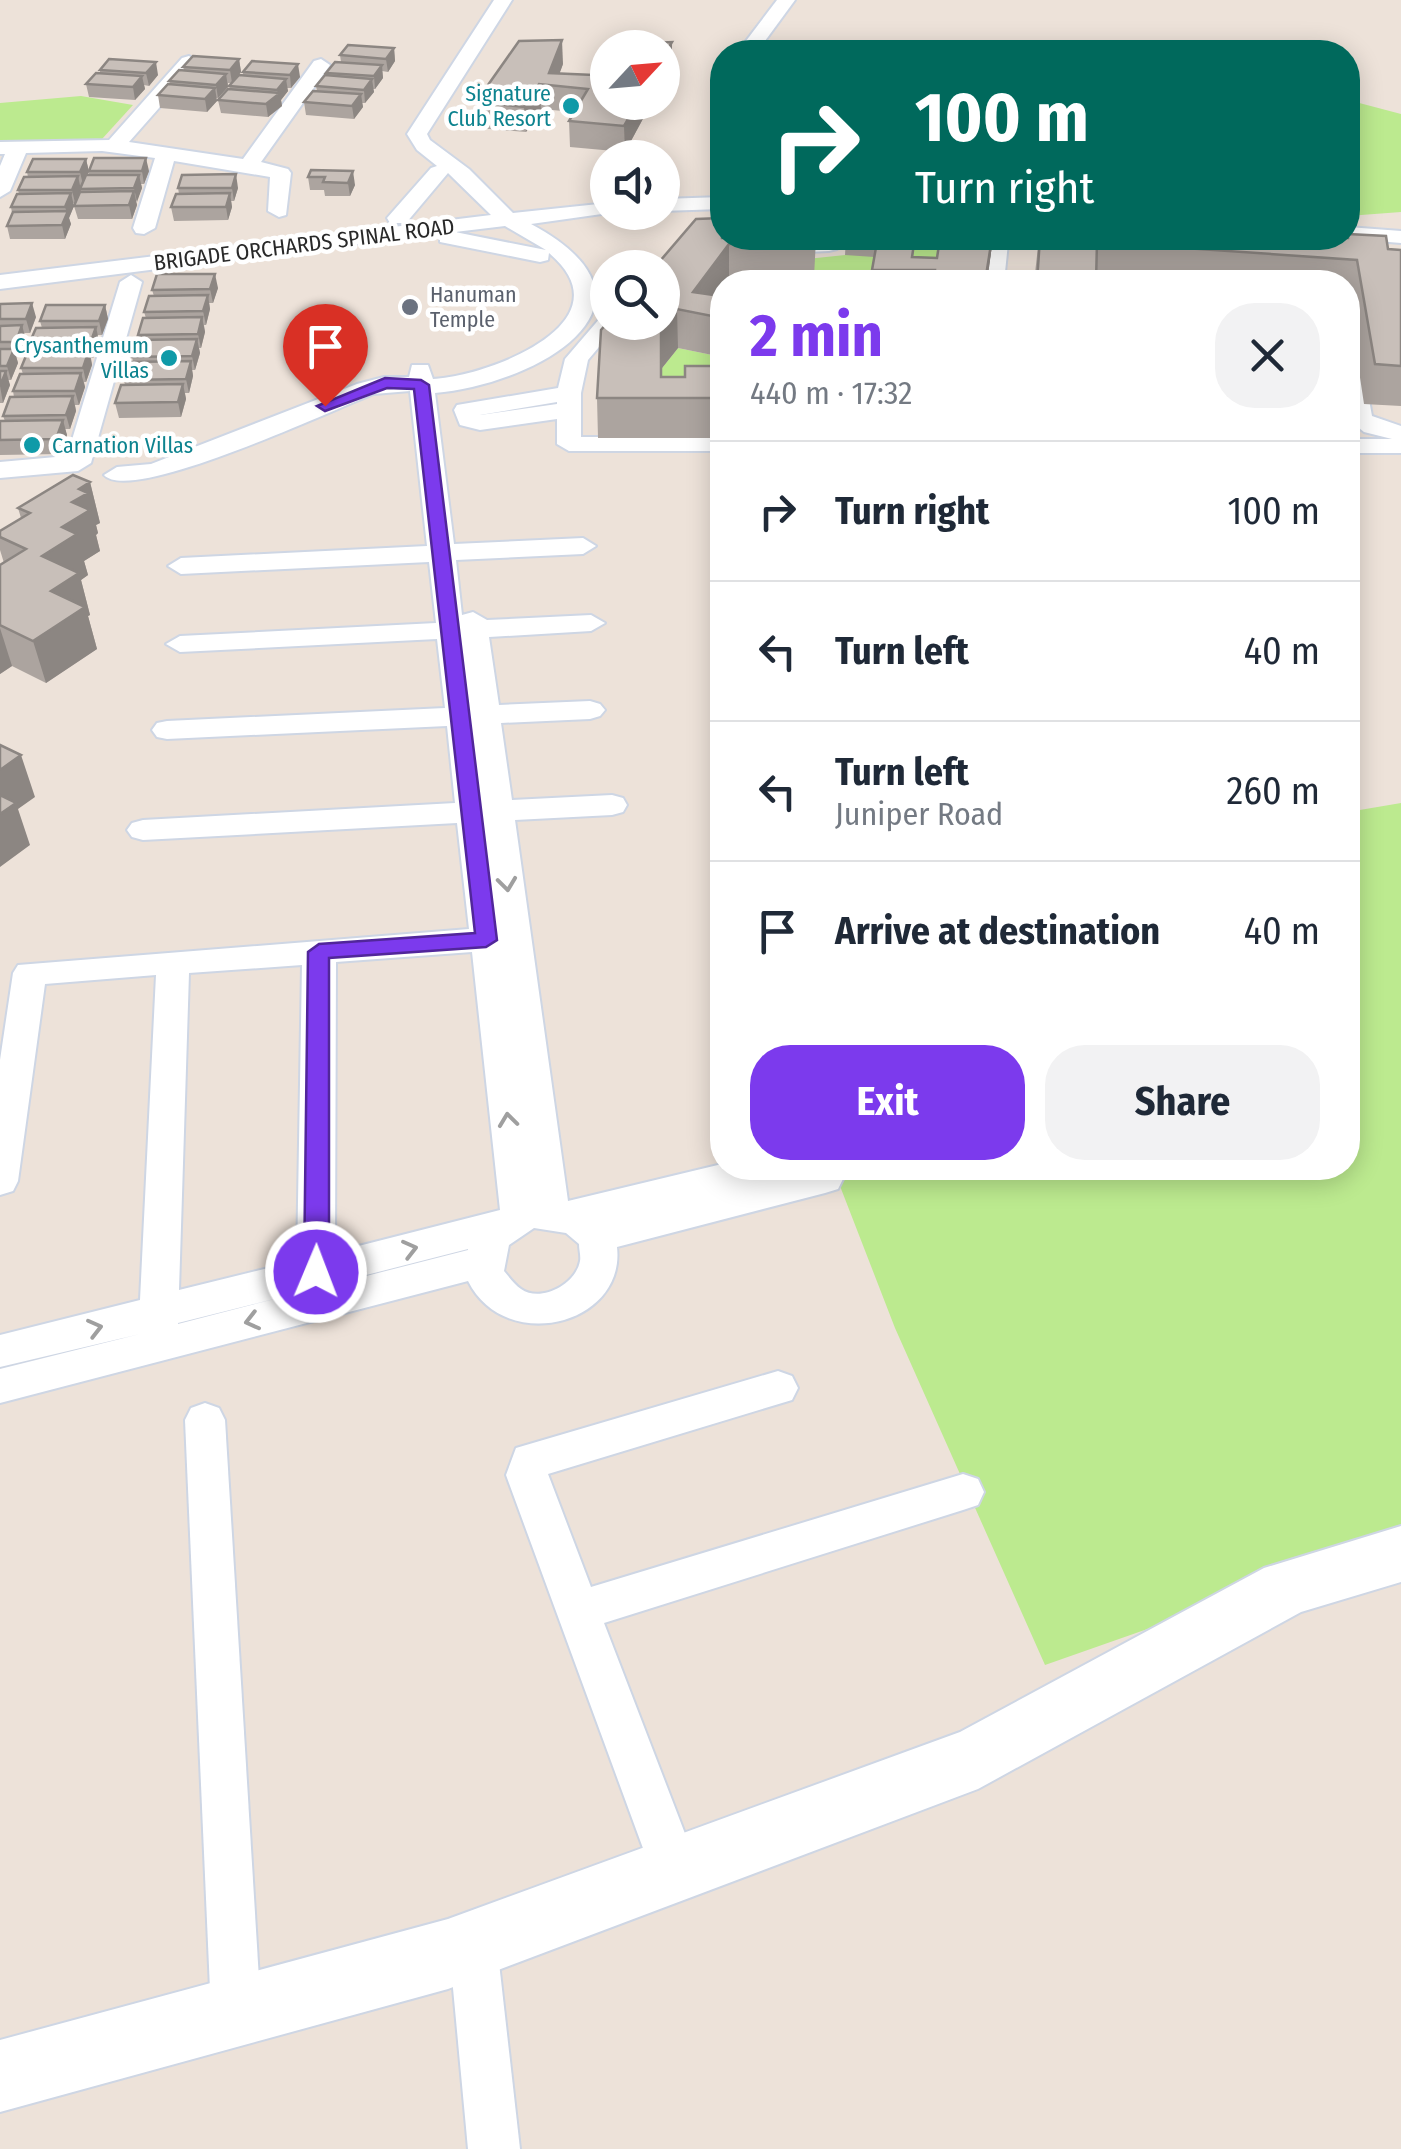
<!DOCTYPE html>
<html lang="en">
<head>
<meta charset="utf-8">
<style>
  :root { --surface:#fff; --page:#f2f2f3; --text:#1f2937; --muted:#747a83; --line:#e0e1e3; --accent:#7c3aed }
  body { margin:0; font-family:"Fira Sans Condensed",sans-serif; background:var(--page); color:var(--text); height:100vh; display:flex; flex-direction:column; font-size:38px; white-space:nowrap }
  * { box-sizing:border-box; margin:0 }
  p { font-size:32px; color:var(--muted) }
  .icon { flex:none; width:55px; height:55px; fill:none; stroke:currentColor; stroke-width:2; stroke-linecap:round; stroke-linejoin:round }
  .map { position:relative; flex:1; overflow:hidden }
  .panel { position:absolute; left:710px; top:270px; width:650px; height:910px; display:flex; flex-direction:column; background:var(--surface); border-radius:40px; box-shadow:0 5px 25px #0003 }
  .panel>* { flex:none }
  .top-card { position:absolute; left:710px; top:40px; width:650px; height:210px; border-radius:40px; box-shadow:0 5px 25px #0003; background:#00695c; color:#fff; overflow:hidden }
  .needle { width:65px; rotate:64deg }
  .buttons { position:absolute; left:590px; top:30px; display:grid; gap:20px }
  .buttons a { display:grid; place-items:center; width:90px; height:90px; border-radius:50%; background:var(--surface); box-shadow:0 5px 25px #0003; font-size:50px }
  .pin { position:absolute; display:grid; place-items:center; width:85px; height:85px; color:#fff; margin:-102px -42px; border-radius:50% 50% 50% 0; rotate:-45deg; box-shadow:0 0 10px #0007 }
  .pin .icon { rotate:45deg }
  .me { position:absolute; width:110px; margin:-55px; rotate:1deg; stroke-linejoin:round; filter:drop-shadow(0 0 8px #0008) }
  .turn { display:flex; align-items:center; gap:35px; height:210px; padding:0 40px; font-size:45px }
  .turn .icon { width:130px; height:130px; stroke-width:2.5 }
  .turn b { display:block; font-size:70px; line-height:85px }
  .round { display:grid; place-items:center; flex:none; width:105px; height:105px; border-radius:40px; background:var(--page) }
  .overview { display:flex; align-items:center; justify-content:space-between; height:170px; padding:0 40px }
  h1 { font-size:60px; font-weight:700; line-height:75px; color:var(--accent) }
  .button { display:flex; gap:20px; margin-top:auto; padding:20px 40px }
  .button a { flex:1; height:115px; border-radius:40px; background:var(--accent); color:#fff; font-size:40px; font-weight:700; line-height:115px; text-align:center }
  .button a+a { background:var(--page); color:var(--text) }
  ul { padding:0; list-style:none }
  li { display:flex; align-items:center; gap:30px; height:140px; padding:0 40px; border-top:2px solid var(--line) }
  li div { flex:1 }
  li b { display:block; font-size:38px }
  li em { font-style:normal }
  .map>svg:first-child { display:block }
</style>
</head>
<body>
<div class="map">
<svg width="1401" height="2149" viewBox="0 0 1401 2149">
  <rect width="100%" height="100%" fill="#ede2d9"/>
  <g fill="#bcea8f">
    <polygon points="81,96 133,105 102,139 0,143 0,103"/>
    <polygon points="1348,100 1401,114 1401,212 1348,216"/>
    <polygon points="880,246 940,250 935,282 728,282 813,277 807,259 845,255"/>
    <polygon points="678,348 722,357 722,405 662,417 662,368"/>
    <polygon points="1401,803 1401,1540 1045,1665 895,1328 833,1168 1348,1168 1348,812"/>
  </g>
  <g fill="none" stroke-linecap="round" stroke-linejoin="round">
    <defs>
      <g id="street">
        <path d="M494 0H512L427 134 430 140 469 169 513 213 608 203V212H616L531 224C682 305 533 385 435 393L454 544 583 538 596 546 583 554 456 560 462 615 473 612 487 620 591 615 605 623 591 631 489 637 499 705 590 701 600 704 605 710 600 716 590 719 501 723 512 800 612 795 623 798 627 805 623 812 612 815 515 820 568 1201 722 1164V1168H781L776 1177 814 1168H834L843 1179 838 1189 825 1193 617 1247C626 1324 506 1356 468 1281L0 1403V1369L140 1334 0 1367V1335L140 1300 156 975 45 984 18 1181 13 1191 0 1195V1060L13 973 18 965 469 929 457 823 143 840 132 837 127 830 132 823 143 820 455 803 447 726 167 739 157 737 152 730 157 723 167 721 445 708 437 639 180 652 166 644 180 636 436 623 429 562 181 574 168 566 181 558 427 546 410 391 374 394C334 409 131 505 104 475L117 467 151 464 357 384 384 377H409L412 365H428L433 379C489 376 631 322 549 253L548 260 540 262 440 242V233L0 289V275L491 215 448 173 406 223H390L387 218 431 168 437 166 417 150 407 134ZM505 226 546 250 455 232ZM472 952 500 1210 335 1252 336 962ZM302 965 297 1261 179 1290 189 973ZM534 1228 566 1233 579 1244C579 1250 581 1256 580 1261 576 1284 541 1303 521 1289 515 1285 509 1277 504 1271L509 1245ZM468 1249V1250L335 1284V1283ZM298 1293 178 1324V1323Z"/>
        <polygon points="777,0 795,0 762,45 748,45 746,41"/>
        <polygon points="189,56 198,62 196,66 129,142 243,159 314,61 321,59 330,65 261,162 288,169 291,173 286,215 279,217 268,211 270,177 174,161 155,228 144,234 136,233 133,228 155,158 102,151 26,153 10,191 0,197 0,166 5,154 0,154 0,142 109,140 182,58"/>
        <polygon points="722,197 722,209 662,211 662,199"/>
        <polygon points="1348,227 1401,231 1401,243 1340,238 1348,238"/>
        <polygon points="821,238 842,238 837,249 829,251 767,254 756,247 767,240"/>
        <polygon points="988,238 1084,238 1095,244 1084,251 1008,243 1004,282 982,282"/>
        <polygon points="131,275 142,282 91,463 78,471 0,478 0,462 67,456 120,282"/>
        <path d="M608 315V322H620L588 360 581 393V437H722V451H569L557 444V419L480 430 460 425 454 410 457 405 558 388 565 359 601 317ZM557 402V404L480 415Z"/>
        <polygon points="1348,343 1360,350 1372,416 1401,426 1401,453 1348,453 1348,439 1392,439 1364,432 1348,419"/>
        <polygon points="778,1371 792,1376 798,1388 792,1400 548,1474 591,1587 963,1474 978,1479 984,1492 978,1505 963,1510 604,1623 699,1870 692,1887 675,1894 658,1887 651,1870 506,1475 516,1448"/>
        <polygon points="205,1403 219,1408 225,1420 261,2012 254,2030 236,2037 218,2030 211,2012 185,1420 191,1408"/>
        <polygon points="473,1921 490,1928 497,1945 520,2149 468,2149 449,1945 456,1928"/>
      </g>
      <polygon id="secondary" points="1401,1526 1401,1582 1301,1612 978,1789 448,1989 0,2112 0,2040 448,1919 960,1732 1264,1568"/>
    </defs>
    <use href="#street" stroke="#ced6e4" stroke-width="4"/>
    <use href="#secondary" stroke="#ced6e4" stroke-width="4"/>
    <use href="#street" fill="#fff" fill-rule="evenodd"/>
    <use href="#secondary" fill="#fff" fill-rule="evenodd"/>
  </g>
  <g fill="#aca49f" fill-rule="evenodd">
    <polygon points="672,42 672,67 608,102 652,102 625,152 570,147 569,121 574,112 541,109 526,132 478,128 476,102 563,64 559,74 594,75"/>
    <polygon points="394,48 395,61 388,72 382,71 383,78 375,89 373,89 374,92 365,103 362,103 363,107 354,119 306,115 304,102 317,91 316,86 327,75 326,73 341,62 340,55"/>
    <polygon points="109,59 158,75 149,86 144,85 145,89 135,100 89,97 86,84 100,73 100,70"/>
    <polygon points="239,59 241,72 239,75 243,75 243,72 252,61 300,77 291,88 287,88 288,91 281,100 282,106 268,117 221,113 218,100 230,89 229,86 232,83 228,83 228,87 218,98 216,98 217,101 207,112 160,108 158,95 170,84 169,81 184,70 183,67"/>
    <polygon points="86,159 89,172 87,175 89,175 89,171 149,171 144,184 141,184 142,188 136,202 137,205 132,219 78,219 74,206 75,203 73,203 74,206 69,218 71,224 65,239 10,239 7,226 12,213 11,207 19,194 18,190 28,177 27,172"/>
    <polygon points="311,170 355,185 350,196 325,196 324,190 310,190 308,177"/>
    <polygon points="178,188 238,188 234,201 231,201 232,207 228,220 174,221 171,207 179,194"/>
    <polygon points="696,219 816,239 814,277 722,282 722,357 678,348 662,368 662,377 685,377 722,366 722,438 598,438 597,398"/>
    <path d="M846 238H993L987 282H871L874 257 845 255ZM914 248 938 250 937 258 913 257Z"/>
    <polygon points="1039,238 1348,238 1388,249 1401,250 1401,406 1364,404 1348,298 1348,282 1129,282 1096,280 1096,282 1034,282"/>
    <polygon points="218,288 213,303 209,303 210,309 206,325 204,325 205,332 201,348 199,348 200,353 195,370 192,370 193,376 189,393 185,393 186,399 181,417 119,418 115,403 125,385 124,380 133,362 132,357 139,340 138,335 146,318 144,312 154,296 152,290"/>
    <polygon points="0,304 36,317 30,333 24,333 26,340 19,356 16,356 18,363 11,380 8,380 10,385 3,403 0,403"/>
    <polygon points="105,305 108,319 102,335 97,335 99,341 93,358 91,358 92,365 86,382 84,382 85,387 79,405 75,405 76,411 70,429 65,429 67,435 60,454 0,455 0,421 5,421 3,416 14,397 13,391 23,374 21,368 31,351 29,344 42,328 40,321"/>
    <polygon points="1348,383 1355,400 1348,429"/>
    <polygon points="90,482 100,523 96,525 98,533 96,535 100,551 84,561 88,575 81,580 90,615 88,616 97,649 46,683 12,666 0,674 0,565 4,563 0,550 0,531 21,518 18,508"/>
  </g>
  <g fill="#8c8682">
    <polygon points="562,40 563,64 555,86 549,73"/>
    <polygon points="672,42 672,67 662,84 662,59"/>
    <polygon points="394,48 395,61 388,72 386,59"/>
    <polygon points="239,59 241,72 232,83 230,70"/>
    <polygon points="156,62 158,75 149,86 146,73"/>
    <polygon points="298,64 300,77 291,88 290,75"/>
    <polygon points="382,65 383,78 375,89 374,76"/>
    <polygon points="226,74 228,87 218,98 216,85"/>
    <polygon points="142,76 145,89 135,100 133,87"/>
    <polygon points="286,79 288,91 281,100 282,106 268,117 266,104 278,94 277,90"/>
    <polygon points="372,79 374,92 365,103 364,90"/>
    <polygon points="539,84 541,109 526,132 524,107"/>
    <polygon points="215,88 217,101 207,112 205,99"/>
    <polygon points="361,94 363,107 354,119 352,106"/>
    <polygon points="638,102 652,102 625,152 624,126"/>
    <polygon points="146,158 149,171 144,184 142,171"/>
    <polygon points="86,159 89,172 83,185 80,172"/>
    <polygon points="353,171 355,185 350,196 348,183"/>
    <polygon points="236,174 238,188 234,201 232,188"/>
    <polygon points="139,175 142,188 137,202 134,188"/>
    <polygon points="78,176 81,190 75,203 72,190"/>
    <polygon points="134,191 137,205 132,219 129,205"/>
    <polygon points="71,193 74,206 69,218 71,224 65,239 62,225 67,213 65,207"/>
    <polygon points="230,193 232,207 228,220 226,207"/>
    <polygon points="992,238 993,238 987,282 985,282"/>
    <polygon points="729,244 729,282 722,282 722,291 705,314 693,292"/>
    <polygon points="215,274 218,288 213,303 210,289"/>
    <polygon points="208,295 210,309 206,325 203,311"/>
    <polygon points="32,303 36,317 30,333 26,319"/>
    <polygon points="105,305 108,319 102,335 99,321"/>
    <polygon points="677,309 678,348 662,368 661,398 661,329"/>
    <polygon points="202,317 205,332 201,348 198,334"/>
    <polygon points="22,325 26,340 19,356 16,342"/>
    <polygon points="96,327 99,341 93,358 90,344"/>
    <polygon points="197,339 200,353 195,370 192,356"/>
    <polygon points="14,349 18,363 11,380 7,366"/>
    <polygon points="89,350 92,365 86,382 83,368"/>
    <polygon points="191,361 193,376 189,393 186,379"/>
    <polygon points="6,371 10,385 3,403 0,386"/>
    <polygon points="81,373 85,387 79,405 75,391"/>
    <polygon points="183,384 186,399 181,417 178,402"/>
    <polygon points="73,396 76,411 70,429 66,415"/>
    <polygon points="63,420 67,435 60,454 56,439"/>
    <polygon points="90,482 100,523 96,525 98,533 96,535 100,551 84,561 88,575 81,580 90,615 88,616 97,649 46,683 33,641 42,556 62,527 79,489"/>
    <polygon points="0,628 12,666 0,674"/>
    <polygon points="21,755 35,797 18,809 30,845 0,867 0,770"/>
  </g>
  <g fill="#c8bfb9" stroke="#8c8682" stroke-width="2.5">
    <polygon points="562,40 549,73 594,75 604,45 672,42 662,59 662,48 608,48 608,102 638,102 624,126 569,121 588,89 539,84 524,107 476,102 519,41"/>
    <polygon points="348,45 394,48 386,59 340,55"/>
    <polygon points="193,56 239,59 230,70 183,67"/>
    <polygon points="109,59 156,62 146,73 100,70"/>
    <polygon points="252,61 298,64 290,75 243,72"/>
    <polygon points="335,62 382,65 374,76 326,73"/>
    <polygon points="179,70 226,74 216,85 169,81"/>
    <polygon points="96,73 142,76 133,87 86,84"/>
    <polygon points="239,75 286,79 277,90 229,86"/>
    <polygon points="325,75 372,79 364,90 316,86"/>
    <polygon points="168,84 215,88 205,99 158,95"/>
    <polygon points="228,89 280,93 266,104 218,100"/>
    <polygon points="313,91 361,94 352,106 304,102"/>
    <polygon points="94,158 146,158 142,171 89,171"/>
    <polygon points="33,159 86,159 80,172 27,172"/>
    <polygon points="311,170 353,171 348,183 323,182 325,177 308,177"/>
    <polygon points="236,174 232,188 178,188 182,175"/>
    <polygon points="86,175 139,175 134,188 80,189"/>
    <polygon points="78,176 72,190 18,190 24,177"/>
    <polygon points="134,191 129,205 74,206 80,192"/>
    <polygon points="71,193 65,207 11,207 17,194"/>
    <polygon points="230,193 226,207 171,207 176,194"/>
    <polygon points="68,211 62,225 7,226 13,212"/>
    <polygon points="722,218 722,238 815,238 816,239 729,244 693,292 713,295 722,286 722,318 677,309 661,329 661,377 685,377 685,366 722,366 722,398 597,398 601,330 608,322 662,322 662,268 654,268 696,219"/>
    <polygon points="1348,234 1386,236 1388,249 1401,250 1401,366 1375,364 1357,260 1097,242 1096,282 1037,282 1040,238 1348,238"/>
    <polygon points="940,238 992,238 985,282 934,282 935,270 872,270 877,242 914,244 912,257 937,258"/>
    <polygon points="157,274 215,274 210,289 152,290"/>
    <polygon points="208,295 203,311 144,312 149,296"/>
    <polygon points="32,303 26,319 0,319 0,304"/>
    <polygon points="46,305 105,305 99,321 40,321"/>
    <polygon points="202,317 198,334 138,335 143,318"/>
    <polygon points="22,325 16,342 0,342 0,326"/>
    <polygon points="96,327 90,344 29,344 36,328"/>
    <polygon points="197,339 192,356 132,357 137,340"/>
    <polygon points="0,349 14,349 7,366 0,366"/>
    <polygon points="89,350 83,368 21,368 28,351"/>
    <polygon points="191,361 186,379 124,380 130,362"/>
    <polygon points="0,371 6,371 0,386"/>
    <polygon points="81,373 75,391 13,391 20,374"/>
    <polygon points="1348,383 1355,400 1348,400"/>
    <polygon points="183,384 178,402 115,403 121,385"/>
    <polygon points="73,396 66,415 3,416 10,397"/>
    <polygon points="63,420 56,439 0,440 0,421"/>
    <polygon points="73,475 90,482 79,489 88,493 72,502 90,510 62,527 77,534 42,556 79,573 51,591 85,607 33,641 0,625 0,565 26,549 0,537 0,531 30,513 18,508"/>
    <polygon points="0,745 21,755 0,770"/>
    <polygon points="0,795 16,803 0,814"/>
  </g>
  <defs><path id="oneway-chevron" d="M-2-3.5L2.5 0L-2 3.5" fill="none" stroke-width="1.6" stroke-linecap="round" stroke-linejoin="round" transform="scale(2.5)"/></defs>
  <g stroke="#9f9f9f">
    <use href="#oneway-chevron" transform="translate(507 884) rotate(83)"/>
    <use href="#oneway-chevron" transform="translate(508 1120) rotate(-97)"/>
    <use href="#oneway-chevron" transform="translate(410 1249) rotate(-14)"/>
    <use href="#oneway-chevron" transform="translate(252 1321) rotate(166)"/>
    <use href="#oneway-chevron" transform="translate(95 1328) rotate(-14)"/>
  </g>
  <polygon fill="#7c3aed" stroke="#51269a" stroke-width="2.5" points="385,378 421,380 429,385 497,940 486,947 329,958 329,1272 325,1279 307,1279 304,1272 308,952 319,944 475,933 414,389 387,388 325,411 317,406"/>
  <g fill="#0f9aa8" stroke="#fff" stroke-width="4">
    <circle cx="571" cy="106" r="10"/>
    <circle cx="169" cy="358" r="10"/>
    <circle cx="32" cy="445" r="10"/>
  </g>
  <circle fill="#6b7280" stroke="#fff" stroke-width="4" cx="410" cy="307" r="10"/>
  <g text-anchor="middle" stroke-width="9" stroke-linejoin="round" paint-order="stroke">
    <g font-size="22" fill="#0d838f" stroke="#fff" text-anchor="end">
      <text x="551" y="101">Signature<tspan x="551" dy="25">Club Resort</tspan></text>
      <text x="149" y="353">Crysanthemum<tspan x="149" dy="25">Villas</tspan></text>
      <text x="52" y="453" text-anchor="start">Carnation Villas</text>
    </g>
    <g font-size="22" fill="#292929" stroke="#fff">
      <text transform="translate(304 244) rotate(-7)" y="8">BRIGADE ORCHARDS SPINAL ROAD</text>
    </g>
    <g font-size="22" fill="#5b616d" stroke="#fff" text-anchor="start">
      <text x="430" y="302">Hanuman<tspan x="430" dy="25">Temple</tspan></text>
    </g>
  </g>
</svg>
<div class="buttons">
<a><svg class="needle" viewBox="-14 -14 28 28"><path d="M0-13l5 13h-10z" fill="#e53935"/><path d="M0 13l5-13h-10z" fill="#747a83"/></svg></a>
<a><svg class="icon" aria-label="sound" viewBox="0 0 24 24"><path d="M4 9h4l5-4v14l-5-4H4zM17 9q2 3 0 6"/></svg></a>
<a><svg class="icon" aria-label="search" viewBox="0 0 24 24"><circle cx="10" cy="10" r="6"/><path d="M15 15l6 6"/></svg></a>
</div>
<div class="pin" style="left:325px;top:406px;background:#d93025"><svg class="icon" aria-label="arrive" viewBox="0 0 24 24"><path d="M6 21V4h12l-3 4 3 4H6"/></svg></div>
<svg class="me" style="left:316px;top:1272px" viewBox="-20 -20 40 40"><circle r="17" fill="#7c3aed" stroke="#fff" stroke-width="3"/><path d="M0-11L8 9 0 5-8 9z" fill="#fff"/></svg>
<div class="top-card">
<div class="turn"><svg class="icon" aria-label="right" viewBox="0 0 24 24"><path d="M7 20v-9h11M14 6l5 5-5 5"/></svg><div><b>100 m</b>Turn right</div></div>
</div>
<section class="panel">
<div class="overview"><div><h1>2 min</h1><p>440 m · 17:32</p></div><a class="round"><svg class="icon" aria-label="close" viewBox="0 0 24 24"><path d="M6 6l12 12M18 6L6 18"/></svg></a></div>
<ul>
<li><svg class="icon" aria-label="right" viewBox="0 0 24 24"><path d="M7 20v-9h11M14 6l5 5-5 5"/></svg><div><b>Turn right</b></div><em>100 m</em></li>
<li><svg class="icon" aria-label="left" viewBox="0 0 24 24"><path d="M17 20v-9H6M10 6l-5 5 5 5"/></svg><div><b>Turn left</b></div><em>40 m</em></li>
<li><svg class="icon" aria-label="left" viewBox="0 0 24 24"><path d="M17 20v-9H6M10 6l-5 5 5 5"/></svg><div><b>Turn left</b><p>Juniper Road</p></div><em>260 m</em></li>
<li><svg class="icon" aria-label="arrive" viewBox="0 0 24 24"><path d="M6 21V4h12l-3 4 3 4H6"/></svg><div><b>Arrive at destination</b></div><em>40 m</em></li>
</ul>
<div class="button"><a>Exit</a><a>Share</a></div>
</section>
</div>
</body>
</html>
